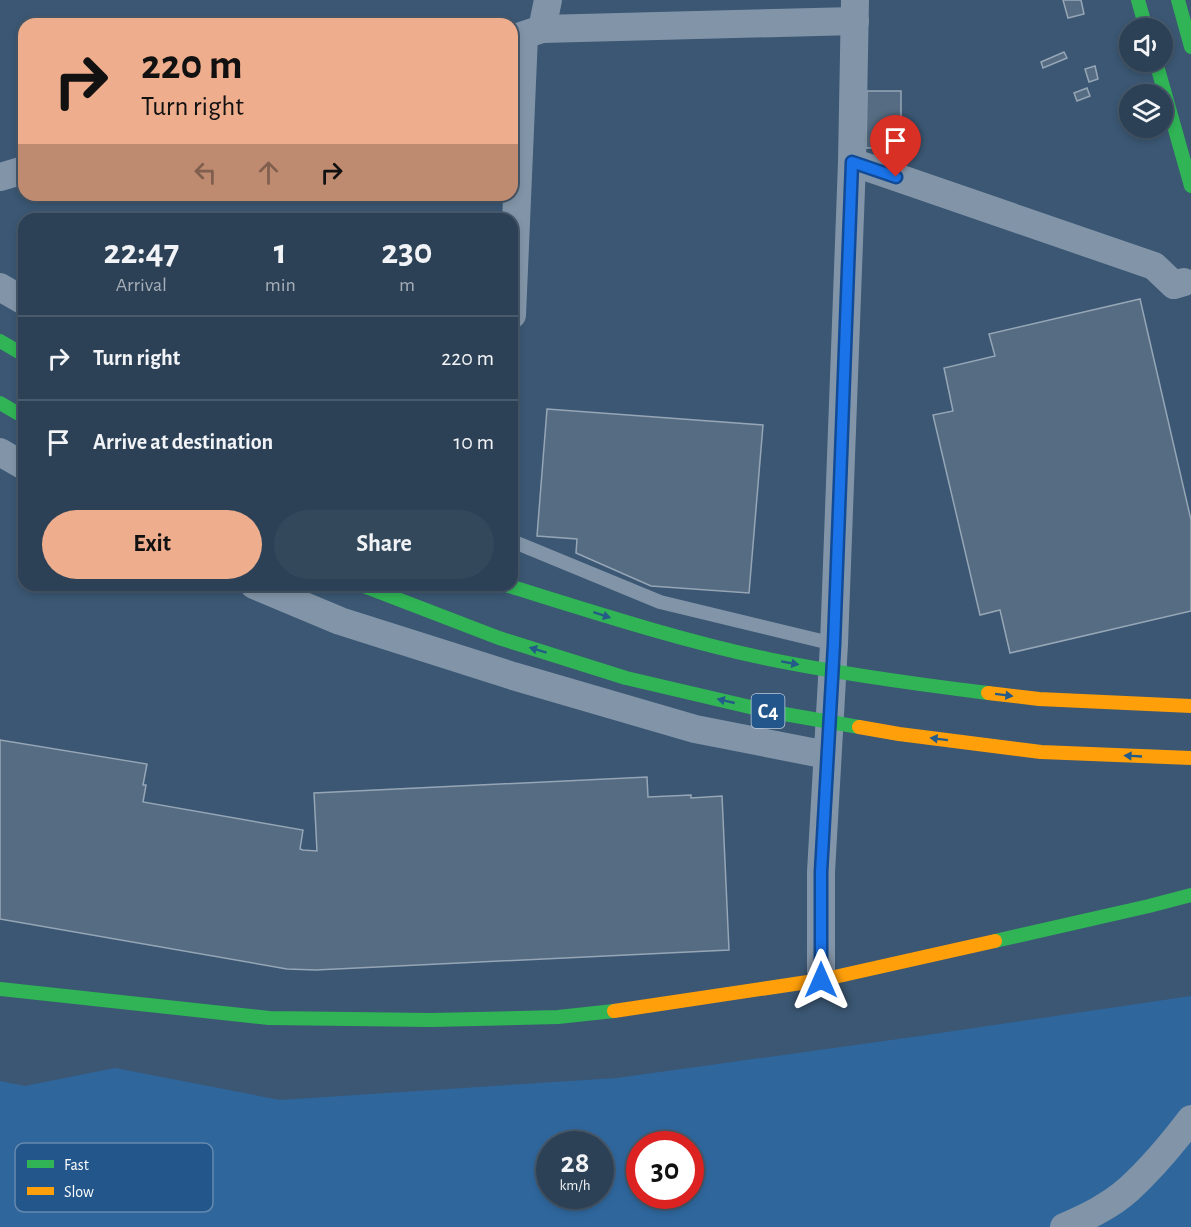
<!DOCTYPE html>
<html lang="en">
<head>
<meta charset="utf-8">
<style>
  :root { --surface:#2c4156; --page:#34485c; --text:#f1f3f6; --muted:#a6afb9; --line:#485a6c; --accent:#eead8d }
  body { margin:0; font-family:"Alegreya Sans",sans-serif; background:var(--page); color:var(--text); height:100vh; display:flex; flex-direction:column; font-size:22px; white-space:nowrap }
  * { box-sizing:border-box; margin:0 }
  p { font-size:20px; color:var(--muted) }
  .icon { flex:none; width:33px; height:33px; fill:none; stroke:currentColor; stroke-width:2; stroke-linecap:round; stroke-linejoin:round }
  .map { position:relative; flex:1; overflow:hidden }
  .panel { position:absolute; left:18px; top:213px; width:500px; height:378px; display:flex; flex-direction:column; background:var(--surface); border-radius:18px; box-shadow:0 3px 9px #0003,0 0 0 2px var(--line) }
  .panel>* { flex:none }
  .banner { position:absolute; left:18px; top:18px; width:500px; height:183px; border-radius:18px; box-shadow:0 3px 9px #0003,0 0 0 2px var(--line); background:#eead8d; color:#111; overflow:hidden }
  .tools { position:absolute; left:1119px; top:18px; display:grid; gap:12px }
  .tools a { display:grid; place-items:center; width:54px; height:54px; border-radius:50%; background:var(--surface); box-shadow:0 3px 9px #0003,0 0 0 2px var(--line); font-size:30px }
  .speed { position:absolute; left:536px; top:1131px; display:flex; gap:12px; font-size:30px; font-weight:700; text-align:center }
  .speed>* { display:grid; place-content:center; width:78px; height:78px; border-radius:50%; background:var(--surface); box-shadow:0 3px 9px #0003,0 0 0 2px var(--line); line-height:1 }
  .speed small { font-size:15px; font-weight:400 }
  .speed .limit { border:9px solid #d22; background:#fff; color:#111 }
  .pin { position:absolute; display:grid; place-items:center; width:51px; height:51px; color:#fff; margin:-62px -26px; border-radius:50% 50% 50% 0; rotate:-45deg; box-shadow:0 0 6px #0007 }
  .pin .icon { rotate:45deg }
  .me { position:absolute; width:66px; margin:-33px; rotate:0deg; stroke-linejoin:round; filter:drop-shadow(0 0 4px #0008) }
  .turn { display:flex; align-items:center; gap:21px; height:126px; padding:0 24px; font-size:27px }
  .turn .icon { width:78px; height:78px; stroke-width:2.5 }
  .turn b { display:block; font-size:42px; line-height:51px }
  .lanes { display:flex; align-items:center; height:57px; padding:0 24px; background:#0003; justify-content:center; gap:30px; direction:ltr }
  .lanes .off { opacity:.35 }
  .eta { display:flex; justify-content:space-evenly; align-items:center; height:102px; text-align:center }
  .eta b { font-size:36px; font-weight:700; line-height:42px }
  .primary-button { display:flex; gap:12px; margin-top:auto; padding:12px 24px }
  .primary-button a { flex:1; height:69px; border-radius:36px; background:var(--accent); color:#111; font-size:24px; font-weight:700; line-height:69px; text-align:center }
  .primary-button a+a { background:var(--page); color:var(--text) }
  ul { padding:0; list-style:none }
  li { display:flex; align-items:center; gap:18px; height:84px; padding:0 24px; border-top:2px solid var(--line) }
  li div { flex:1 }
  li b { display:block; font-size:22px }
  li em { font-style:normal }
  .map>svg:first-child { display:block }
</style>
</head>
<body>
<div class="map">
<svg width="1191" height="1227" viewBox="0 0 1191 1227">
  <rect width="100%" height="100%" fill="#3b5773"/>
  <path fill="#2f679d" fill-rule="evenodd" d="M1191 996V1227H0V1081L25 1086 115 1068 280 1100 617 1078 920 1036ZM549 1144H600V1196H549ZM639 1144H690V1196H639Z"/>
  <g fill="#556c82" stroke="#96a6b6" stroke-width="1.5">
    <polygon points="1063,0 1081,0 1084,14 1068,18"/>
    <polygon points="1064,52 1067,58 1043,68 1041,62"/>
    <polygon points="1095,66 1098,79 1089,82 1085,69"/>
    <polygon points="1087,88 1090,96 1077,101 1074,93"/>
    <polygon points="867,91 901,91 901,148 866,148"/>
    <polygon points="1140,299 1191,520 1191,611 1010,653 1000,610 980,615 933,415 953,411 944,368 995,356 989,334"/>
    <polygon points="547,409 763,425 749,593 651,586 576,553 577,539 537,536"/>
    <polygon points="0,740 147,764 143,785 146,785 143,802 303,830 300,849 303,850 317,851 314,793 647,777 648,797 691,795 691,798 722,796 729,950 316,970 287,969 0,919"/>
  </g>
  <g fill="none" stroke-linecap="round" stroke-linejoin="round">
    <polyline stroke="#8295a8" stroke-width="14" points="512,541 660,602 834,644"/>
    <g stroke="#8295a8" stroke-width="28">
      <polyline points="542,29 548,0"/>
      <polyline points="512,39 542,29 855,21"/>
      <polyline points="852,162 1154,266 1174,285 1184,282"/>
      <polyline points="0,177 24,170"/>
      <polyline points="0,287 24,301"/>
      <polyline points="512,315 524,36"/>
      <polyline points="0,452 24,466"/>
      <polyline points="254,585 340,621 513,676 695,729 827,755"/>
      <polyline points="821,980 821,872 834,644 852,162 855,0"/>
      <path d="M1064 1227C1087 1217 1110 1206 1129 1189 1152 1168 1172 1144 1191 1119"/>
    </g>
    <g stroke="#30b455" stroke-width="14">
      <polyline points="1138,0 1146,28"/>
      <polyline points="1178,0 1191,47"/>
      <polyline points="1156,62 1191,186"/>
      <polyline points="0,341 24,355"/>
      <polyline points="0,403 24,417"/>
      <polyline points="361,585 499,638 626,678 767,711 859,727"/>
      <path d="M506 585C593 612 679 640 768 659 841 674 915 684 988 693"/>
      <polyline points="995,941 1149,906 1191,895"/>
      <polyline points="0,989 269,1018 431,1020 558,1017 614,1011"/>
    </g>
    <g stroke="#ff9f0a" stroke-width="14">
      <polyline points="988,693 1039,699 1191,706"/>
      <polyline points="859,727 899,734 1041,752 1191,758"/>
      <polyline points="614,1011 821,980 995,941"/>
    </g>
  </g>
  <defs><path id="oneway-solid" d="M-6-.8H1V-3.2L6.5 0L1 3.2V.8H-6Z" transform="scale(1.5)"/></defs>
  <g fill="#245b88">
    <use href="#oneway-solid" transform="translate(602 615) rotate(18)"/>
    <use href="#oneway-solid" transform="translate(538 650) rotate(-163)"/>
    <use href="#oneway-solid" transform="translate(790 663) rotate(10)"/>
    <use href="#oneway-solid" transform="translate(1004 695) rotate(7)"/>
    <use href="#oneway-solid" transform="translate(726 701) rotate(-167)"/>
    <use href="#oneway-solid" transform="translate(939 739) rotate(-173)"/>
    <use href="#oneway-solid" transform="translate(1133 756) rotate(-177)"/>
  </g>
  <g fill="none" stroke-linecap="round" stroke-linejoin="round">
    <defs>
      <polyline id="route" points="821,980 821,872 834,644 852,162 896,177"/>
    </defs>
    <use href="#route" stroke="#114b97" stroke-width="15"/>
    <use href="#route" stroke="#1a73e8" stroke-width="10"/>
  </g>
  <g text-anchor="middle" stroke-width="6" stroke-linejoin="round" paint-order="stroke">
    <rect fill="#23568b" stroke="#bdccdc" stroke-width="1.5" x="751.5" y="694" width="33" height="34" rx="4.5"/>
    <g font-size="20" font-weight="bold" fill="#fff">
      <text x="768" y="718">C4</text>
    </g>
  </g>
  <rect x="15" y="1143" width="198" height="69" rx="9" fill="#23568b" stroke="#6589ae" stroke-width="1.5"/>
  <rect x="27" y="1160" width="27" height="8" fill="#30b455"/>
  <rect x="27" y="1187" width="27" height="8" fill="#ff9f0a"/>
  <g font-size="16" fill="#fff">
    <text x="64" y="1170">Fast</text>
    <text x="64" y="1197">Slow</text>
  </g>
</svg>
<div class="tools">
<a><svg class="icon" aria-label="sound" viewBox="0 0 24 24"><path d="M4 9h4l5-4v14l-5-4H4zM17 9q2 3 0 6"/></svg></a>
<a><svg class="icon" aria-label="layers" viewBox="0 0 24 24"><path d="M12 4l9 5-9 5-9-5zM3 14l9 5 9-5"/></svg></a>
</div>
<div class="speed"><div>28<small>km/h</small></div><div class="limit">30</div></div>
<div class="pin" style="left:896px;top:177px;background:#d93025"><svg class="icon" aria-label="arrive" viewBox="0 0 24 24"><path d="M6 21V4h12l-3 4 3 4H6"/></svg></div>
<svg class="me" style="left:821px;top:980px" viewBox="-20 -20 40 40"><path d="M0-17L14 15 0 8-14 15z" fill="#1a73e8" stroke="#fff" stroke-width="4"/></svg>
<div class="banner">
<div class="turn"><svg class="icon" aria-label="right" viewBox="0 0 24 24"><path d="M7 20v-9h11M14 6l5 5-5 5"/></svg><div><b>220 m</b>Turn right</div></div>
<div class="lanes"><svg class="icon off" aria-label="left" viewBox="0 0 24 24"><path d="M17 20v-9H6M10 6l-5 5 5 5"/></svg><svg class="icon off" aria-label="ahead" viewBox="0 0 24 24"><path d="M12 20V5M6 11l6-6 6 6"/></svg><svg class="icon" aria-label="right" viewBox="0 0 24 24"><path d="M7 20v-9h11M14 6l5 5-5 5"/></svg></div>
</div>
<section class="panel">
<div class="eta">
<div><b>22:47</b><p>Arrival</p></div>
<div><b>1</b><p>min</p></div>
<div><b>230</b><p>m</p></div>
</div>
<ul>
<li><svg class="icon" aria-label="right" viewBox="0 0 24 24"><path d="M7 20v-9h11M14 6l5 5-5 5"/></svg><div><b>Turn right</b></div><em>220 m</em></li>
<li><svg class="icon" aria-label="arrive" viewBox="0 0 24 24"><path d="M6 21V4h12l-3 4 3 4H6"/></svg><div><b>Arrive at destination</b></div><em>10 m</em></li>
</ul>
<div class="primary-button"><a>Exit</a><a>Share</a></div>
</section>
</div>
</body>
</html>
